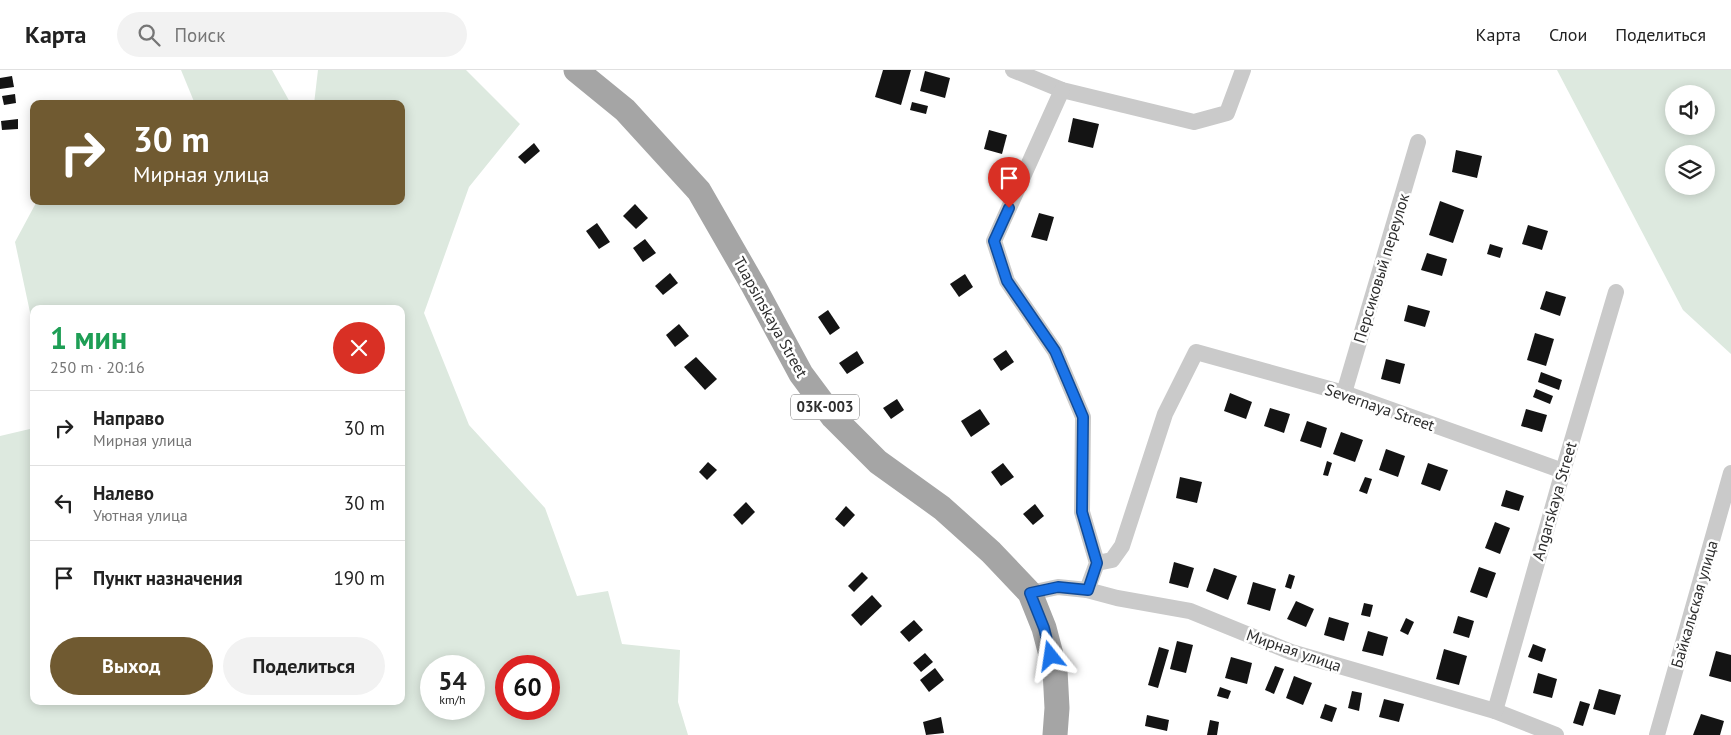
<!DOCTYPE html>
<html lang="ru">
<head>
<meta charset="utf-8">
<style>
  :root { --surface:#fff; --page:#f2f2f2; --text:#222; --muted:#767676; --line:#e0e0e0; --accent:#705a31 }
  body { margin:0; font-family:"PT Sans",sans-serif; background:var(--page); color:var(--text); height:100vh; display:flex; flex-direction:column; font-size:19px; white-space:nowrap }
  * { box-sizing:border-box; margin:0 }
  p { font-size:16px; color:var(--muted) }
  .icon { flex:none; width:28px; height:28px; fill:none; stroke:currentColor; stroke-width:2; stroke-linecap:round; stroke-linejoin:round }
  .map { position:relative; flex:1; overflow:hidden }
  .panel { position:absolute; left:30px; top:235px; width:375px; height:400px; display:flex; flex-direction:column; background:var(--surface); border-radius:10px; box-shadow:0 2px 12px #0003 }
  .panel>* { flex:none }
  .guide { position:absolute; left:30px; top:30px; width:375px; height:105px; border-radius:10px; box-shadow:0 2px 12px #0003; background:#705a31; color:#fff; overflow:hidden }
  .tools { position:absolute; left:1665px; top:15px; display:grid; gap:10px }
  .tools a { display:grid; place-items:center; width:50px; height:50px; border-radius:50%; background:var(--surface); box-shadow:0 2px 12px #0003; font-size:25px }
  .speed { position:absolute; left:420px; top:585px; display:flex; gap:10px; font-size:25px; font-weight:700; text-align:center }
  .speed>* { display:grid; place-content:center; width:65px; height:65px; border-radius:50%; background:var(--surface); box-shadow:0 2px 12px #0003; line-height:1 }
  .speed small { font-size:12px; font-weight:400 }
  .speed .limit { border:8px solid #d22; background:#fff; color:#111 }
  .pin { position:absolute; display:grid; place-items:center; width:42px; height:42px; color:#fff; margin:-51px -21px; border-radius:50% 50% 50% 0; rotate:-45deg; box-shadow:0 0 5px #0007 }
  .pin .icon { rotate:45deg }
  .me { position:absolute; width:55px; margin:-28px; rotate:345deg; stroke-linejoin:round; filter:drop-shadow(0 0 4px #0008) }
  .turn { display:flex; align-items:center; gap:18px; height:105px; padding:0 20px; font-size:22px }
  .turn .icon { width:65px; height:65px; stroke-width:2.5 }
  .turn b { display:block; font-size:35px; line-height:42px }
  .round { display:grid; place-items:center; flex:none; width:52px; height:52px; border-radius:26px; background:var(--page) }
  .headline { display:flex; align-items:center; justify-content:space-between; height:85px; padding:0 20px }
  h1 { font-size:30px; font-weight:600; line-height:38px; color:#1e9e55 }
  .button { display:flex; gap:10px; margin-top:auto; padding:10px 20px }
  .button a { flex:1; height:58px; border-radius:30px; background:var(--accent); color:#fff; font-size:20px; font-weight:600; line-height:58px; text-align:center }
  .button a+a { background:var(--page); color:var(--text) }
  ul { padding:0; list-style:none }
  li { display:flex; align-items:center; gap:15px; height:75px; padding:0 20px; border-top:1px solid var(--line) }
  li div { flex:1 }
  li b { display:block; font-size:19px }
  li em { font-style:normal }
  header { display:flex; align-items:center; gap:30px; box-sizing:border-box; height:70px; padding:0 25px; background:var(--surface); border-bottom:1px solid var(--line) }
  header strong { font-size:24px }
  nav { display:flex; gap:28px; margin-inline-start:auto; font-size:18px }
  .search { width:350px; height:45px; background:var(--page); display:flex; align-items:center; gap:12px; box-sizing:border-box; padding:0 18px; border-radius:28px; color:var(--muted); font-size:19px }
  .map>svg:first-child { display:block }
</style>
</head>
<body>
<header>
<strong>Карта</strong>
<div class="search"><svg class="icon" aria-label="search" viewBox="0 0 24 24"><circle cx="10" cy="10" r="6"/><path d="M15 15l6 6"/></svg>Поиск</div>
<nav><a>Карта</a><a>Слои</a><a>Поделиться</a></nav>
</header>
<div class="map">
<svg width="1731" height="665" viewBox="0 0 1731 665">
  <rect width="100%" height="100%" fill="#fff"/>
  <g fill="#dde9df" fill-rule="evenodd">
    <polygon points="181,0 272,0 291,34 195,34"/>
    <path d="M318 0H466L520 54 469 117 424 243 469 355 545 438 577 526 608 521 622 574 680 580 678 632 688 665H0V366L34 358V631H401V239H34V261L15 172 37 131H401V34H314ZM474 596V639H431V596ZM549 596V639H506V596Z"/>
    <path d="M1557 0H1731V284L1683 240ZM1674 24H1706V56H1674ZM1674 84H1706V116H1674Z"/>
  </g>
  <g fill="#141414">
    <polygon points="883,0 911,0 901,35 875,27"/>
    <polygon points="925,1 950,8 945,28 920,21"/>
    <polygon points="12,6 14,17 0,19 0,8"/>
    <polygon points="15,24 16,33 4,35 2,26"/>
    <polygon points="912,32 928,36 926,44 910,40"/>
    <polygon points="1073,48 1099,54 1093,78 1068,72"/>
    <polygon points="18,49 18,59 2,60 1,51"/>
    <polygon points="989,60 1007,65 1002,84 984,79"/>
    <polygon points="534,73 540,81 525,94 518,87"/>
    <polygon points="1456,80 1482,86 1477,108 1452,102"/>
    <polygon points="1440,131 1464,140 1453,173 1429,165"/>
    <polygon points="635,134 648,148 636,159 623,146"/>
    <polygon points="1039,143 1054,147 1047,171 1031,167"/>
    <polygon points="597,153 610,172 599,179 586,161"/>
    <polygon points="1528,155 1548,161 1542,180 1522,174"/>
    <polygon points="645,169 656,183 643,192 633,178"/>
    <polygon points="1490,174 1503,178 1500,188 1487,184"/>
    <polygon points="1427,183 1447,189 1442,206 1421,200"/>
    <polygon points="670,203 678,213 663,225 655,216"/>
    <polygon points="965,204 973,217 959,227 950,214"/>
    <polygon points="1546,221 1566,227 1560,246 1540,239"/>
    <polygon points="1408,235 1430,241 1425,257 1404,251"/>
    <polygon points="828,240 840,258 830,265 818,247"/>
    <polygon points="679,254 689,266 675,277 666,265"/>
    <polygon points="1535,263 1554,269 1546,296 1527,290"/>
    <polygon points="1006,280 1014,292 1001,301 993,289"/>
    <polygon points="857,281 864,293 847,304 839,293"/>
    <polygon points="696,287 717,309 705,320 684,297"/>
    <polygon points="1386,289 1405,294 1400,314 1381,309"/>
    <polygon points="1541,302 1562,310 1559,320 1538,312"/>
    <polygon points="1536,319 1553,326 1550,334 1533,327"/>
    <polygon points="1230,323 1252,332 1246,349 1224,341"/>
    <polygon points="897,329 904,340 891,349 883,338"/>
    <polygon points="1270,338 1290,344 1284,363 1264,356"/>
    <polygon points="980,339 990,354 971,367 961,351"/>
    <polygon points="1526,339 1547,345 1542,362 1521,356"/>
    <polygon points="1307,351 1327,358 1321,378 1300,371"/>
    <polygon points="1341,362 1363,370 1355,392 1333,384"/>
    <polygon points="1386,379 1405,386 1398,407 1379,400"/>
    <polygon points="1327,391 1332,393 1328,406 1323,405"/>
    <polygon points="708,392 717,400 707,410 699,402"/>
    <polygon points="1003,393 1014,407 1001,416 991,402"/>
    <polygon points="1428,393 1448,400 1440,421 1421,414"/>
    <polygon points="1180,407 1202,412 1197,433 1176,428"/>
    <polygon points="1365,407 1372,409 1367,424 1359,421"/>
    <polygon points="1506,420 1524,426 1519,441 1501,436"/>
    <polygon points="746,432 755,442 742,455 733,445"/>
    <polygon points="1035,434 1044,446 1033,455 1023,444"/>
    <polygon points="846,436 855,445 844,457 835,449"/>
    <polygon points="1495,452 1510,458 1500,484 1485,478"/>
    <polygon points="1174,492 1194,498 1188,518 1169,513"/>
    <polygon points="1479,497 1496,503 1487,528 1470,522"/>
    <polygon points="1214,498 1237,506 1228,530 1206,521"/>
    <polygon points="862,502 868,508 854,522 848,516"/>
    <polygon points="1289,504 1295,506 1291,519 1285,517"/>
    <polygon points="1253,512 1276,519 1270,541 1247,534"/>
    <polygon points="872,525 882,536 861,556 851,545"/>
    <polygon points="1296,531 1314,539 1306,557 1287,549"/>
    <polygon points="1364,533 1373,535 1370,547 1361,545"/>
    <polygon points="1458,546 1474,551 1469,568 1453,563"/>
    <polygon points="1329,547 1349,553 1344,571 1324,565"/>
    <polygon points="1406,548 1414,552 1408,565 1400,561"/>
    <polygon points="914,550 923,560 909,572 900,562"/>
    <polygon points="1368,561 1388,567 1383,586 1362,581"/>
    <polygon points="1177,571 1193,575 1186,603 1170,599"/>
    <polygon points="1533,574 1546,579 1542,592 1528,587"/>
    <polygon points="1159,577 1169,580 1158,618 1148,615"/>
    <polygon points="1444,579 1467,586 1459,615 1436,609"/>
    <polygon points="1716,581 1731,585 1731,612 1709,606"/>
    <polygon points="925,583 933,592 921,602 913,593"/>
    <polygon points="1231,587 1252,593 1247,614 1225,608"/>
    <polygon points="1275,596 1284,599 1274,624 1265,620"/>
    <polygon points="935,598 944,610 929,622 920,610"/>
    <polygon points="1538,603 1557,609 1552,628 1533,623"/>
    <polygon points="1294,606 1312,613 1303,635 1286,628"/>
    <polygon points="1220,617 1231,621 1228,629 1217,626"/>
    <polygon points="1599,619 1621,625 1615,645 1593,639"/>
    <polygon points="1352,621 1362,623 1359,641 1348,638"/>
    <polygon points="1384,629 1404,634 1399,652 1379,647"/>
    <polygon points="1580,631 1590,634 1583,656 1573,653"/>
    <polygon points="1325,634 1337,638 1332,652 1320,648"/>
    <polygon points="1701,644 1724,651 1720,665 1693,665"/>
    <polygon points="1147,645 1169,650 1167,661 1145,656"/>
    <polygon points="941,647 944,663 926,665 923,652"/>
    <polygon points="1210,650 1219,652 1217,665 1207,665"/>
  </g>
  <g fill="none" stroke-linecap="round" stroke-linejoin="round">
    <g stroke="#cacaca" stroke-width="16">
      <polyline points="1013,0 1062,20 1194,52 1227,43 1243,0"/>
      <polyline points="1062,20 994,171 1007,211 1055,281 1083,347 1082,442 1097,493 1087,520"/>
      <polyline points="1344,323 1418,72"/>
      <polyline points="1097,493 1112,490 1122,476 1165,344 1196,282 1344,323 1563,401"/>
      <polyline points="1030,523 1058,517 1087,520 1117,528 1190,541 1291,582 1495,641 1556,665"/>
      <polyline points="1495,641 1563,401 1616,222"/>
      <polyline points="1657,665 1731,403"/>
    </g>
    <polyline stroke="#a5a5a5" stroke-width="25" points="576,0 625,40 699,121 753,215 801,304 833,347 878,392 942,438 991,482 1030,523 1044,558 1055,600 1057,638 1055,665"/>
  </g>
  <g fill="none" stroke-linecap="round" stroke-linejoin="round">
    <defs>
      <polyline id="route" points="1009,138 994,171 1007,211 1055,281 1083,347 1082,442 1097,493 1088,520 1058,517 1030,523 1044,558 1051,586"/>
    </defs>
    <use href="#route" stroke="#114b97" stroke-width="12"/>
    <use href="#route" stroke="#1a73e8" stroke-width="9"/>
  </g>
  <g text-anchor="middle" stroke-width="5" stroke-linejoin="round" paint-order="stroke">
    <rect fill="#fff" stroke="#6c6c6c" stroke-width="1" x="791" y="324.5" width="68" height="25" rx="4"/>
    <g font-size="15" font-weight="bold" fill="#2d2d2d">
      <text x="825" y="342">03К-003</text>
    </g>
    <g font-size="16" fill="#2d2d2d" stroke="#fff">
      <text transform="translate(1381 198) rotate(-73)" y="6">Персиковый переулок</text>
      <text transform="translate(771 247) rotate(61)" y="6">Tuapsinskaya Street</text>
      <text transform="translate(1380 337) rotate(19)" y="6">Severnaya Street</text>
      <text transform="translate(1554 431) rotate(-74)" y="6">Angarskaya Street</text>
      <text transform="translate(1694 534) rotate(-74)" y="6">Байкальская улица</text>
      <text transform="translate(1294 580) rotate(19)" y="6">Мирная улица</text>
    </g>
  </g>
</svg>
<div class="tools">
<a><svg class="icon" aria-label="sound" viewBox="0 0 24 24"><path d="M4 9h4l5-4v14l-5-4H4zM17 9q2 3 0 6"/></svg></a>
<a><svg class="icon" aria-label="layers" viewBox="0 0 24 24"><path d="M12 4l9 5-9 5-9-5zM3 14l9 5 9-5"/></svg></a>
</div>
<div class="speed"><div>54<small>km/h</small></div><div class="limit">60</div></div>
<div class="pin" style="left:1009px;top:138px;background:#d93025"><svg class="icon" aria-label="arrive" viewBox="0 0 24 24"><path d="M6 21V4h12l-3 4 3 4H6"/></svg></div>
<svg class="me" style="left:1051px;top:586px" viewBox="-20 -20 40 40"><path d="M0-17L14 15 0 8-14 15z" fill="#1a73e8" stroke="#fff" stroke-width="4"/></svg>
<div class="guide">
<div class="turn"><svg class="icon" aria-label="right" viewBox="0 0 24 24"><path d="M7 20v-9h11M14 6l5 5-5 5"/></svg><div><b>30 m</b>Мирная улица</div></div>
</div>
<section class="panel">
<div class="headline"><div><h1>1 мин</h1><p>250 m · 20:16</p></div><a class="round" style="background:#d93025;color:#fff"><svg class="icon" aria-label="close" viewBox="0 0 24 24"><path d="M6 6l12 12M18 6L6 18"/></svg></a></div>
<ul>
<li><svg class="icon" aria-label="right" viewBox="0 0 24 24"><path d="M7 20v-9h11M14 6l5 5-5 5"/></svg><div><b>Направо</b><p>Мирная улица</p></div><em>30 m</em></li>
<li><svg class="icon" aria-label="left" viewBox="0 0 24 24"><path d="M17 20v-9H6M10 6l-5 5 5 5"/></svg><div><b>Налево</b><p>Уютная улица</p></div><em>30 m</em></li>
<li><svg class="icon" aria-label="arrive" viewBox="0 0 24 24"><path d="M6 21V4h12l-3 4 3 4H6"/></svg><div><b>Пункт назначения</b></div><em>190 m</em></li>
</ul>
<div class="button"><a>Выход</a><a>Поделиться</a></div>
</section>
</div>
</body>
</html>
